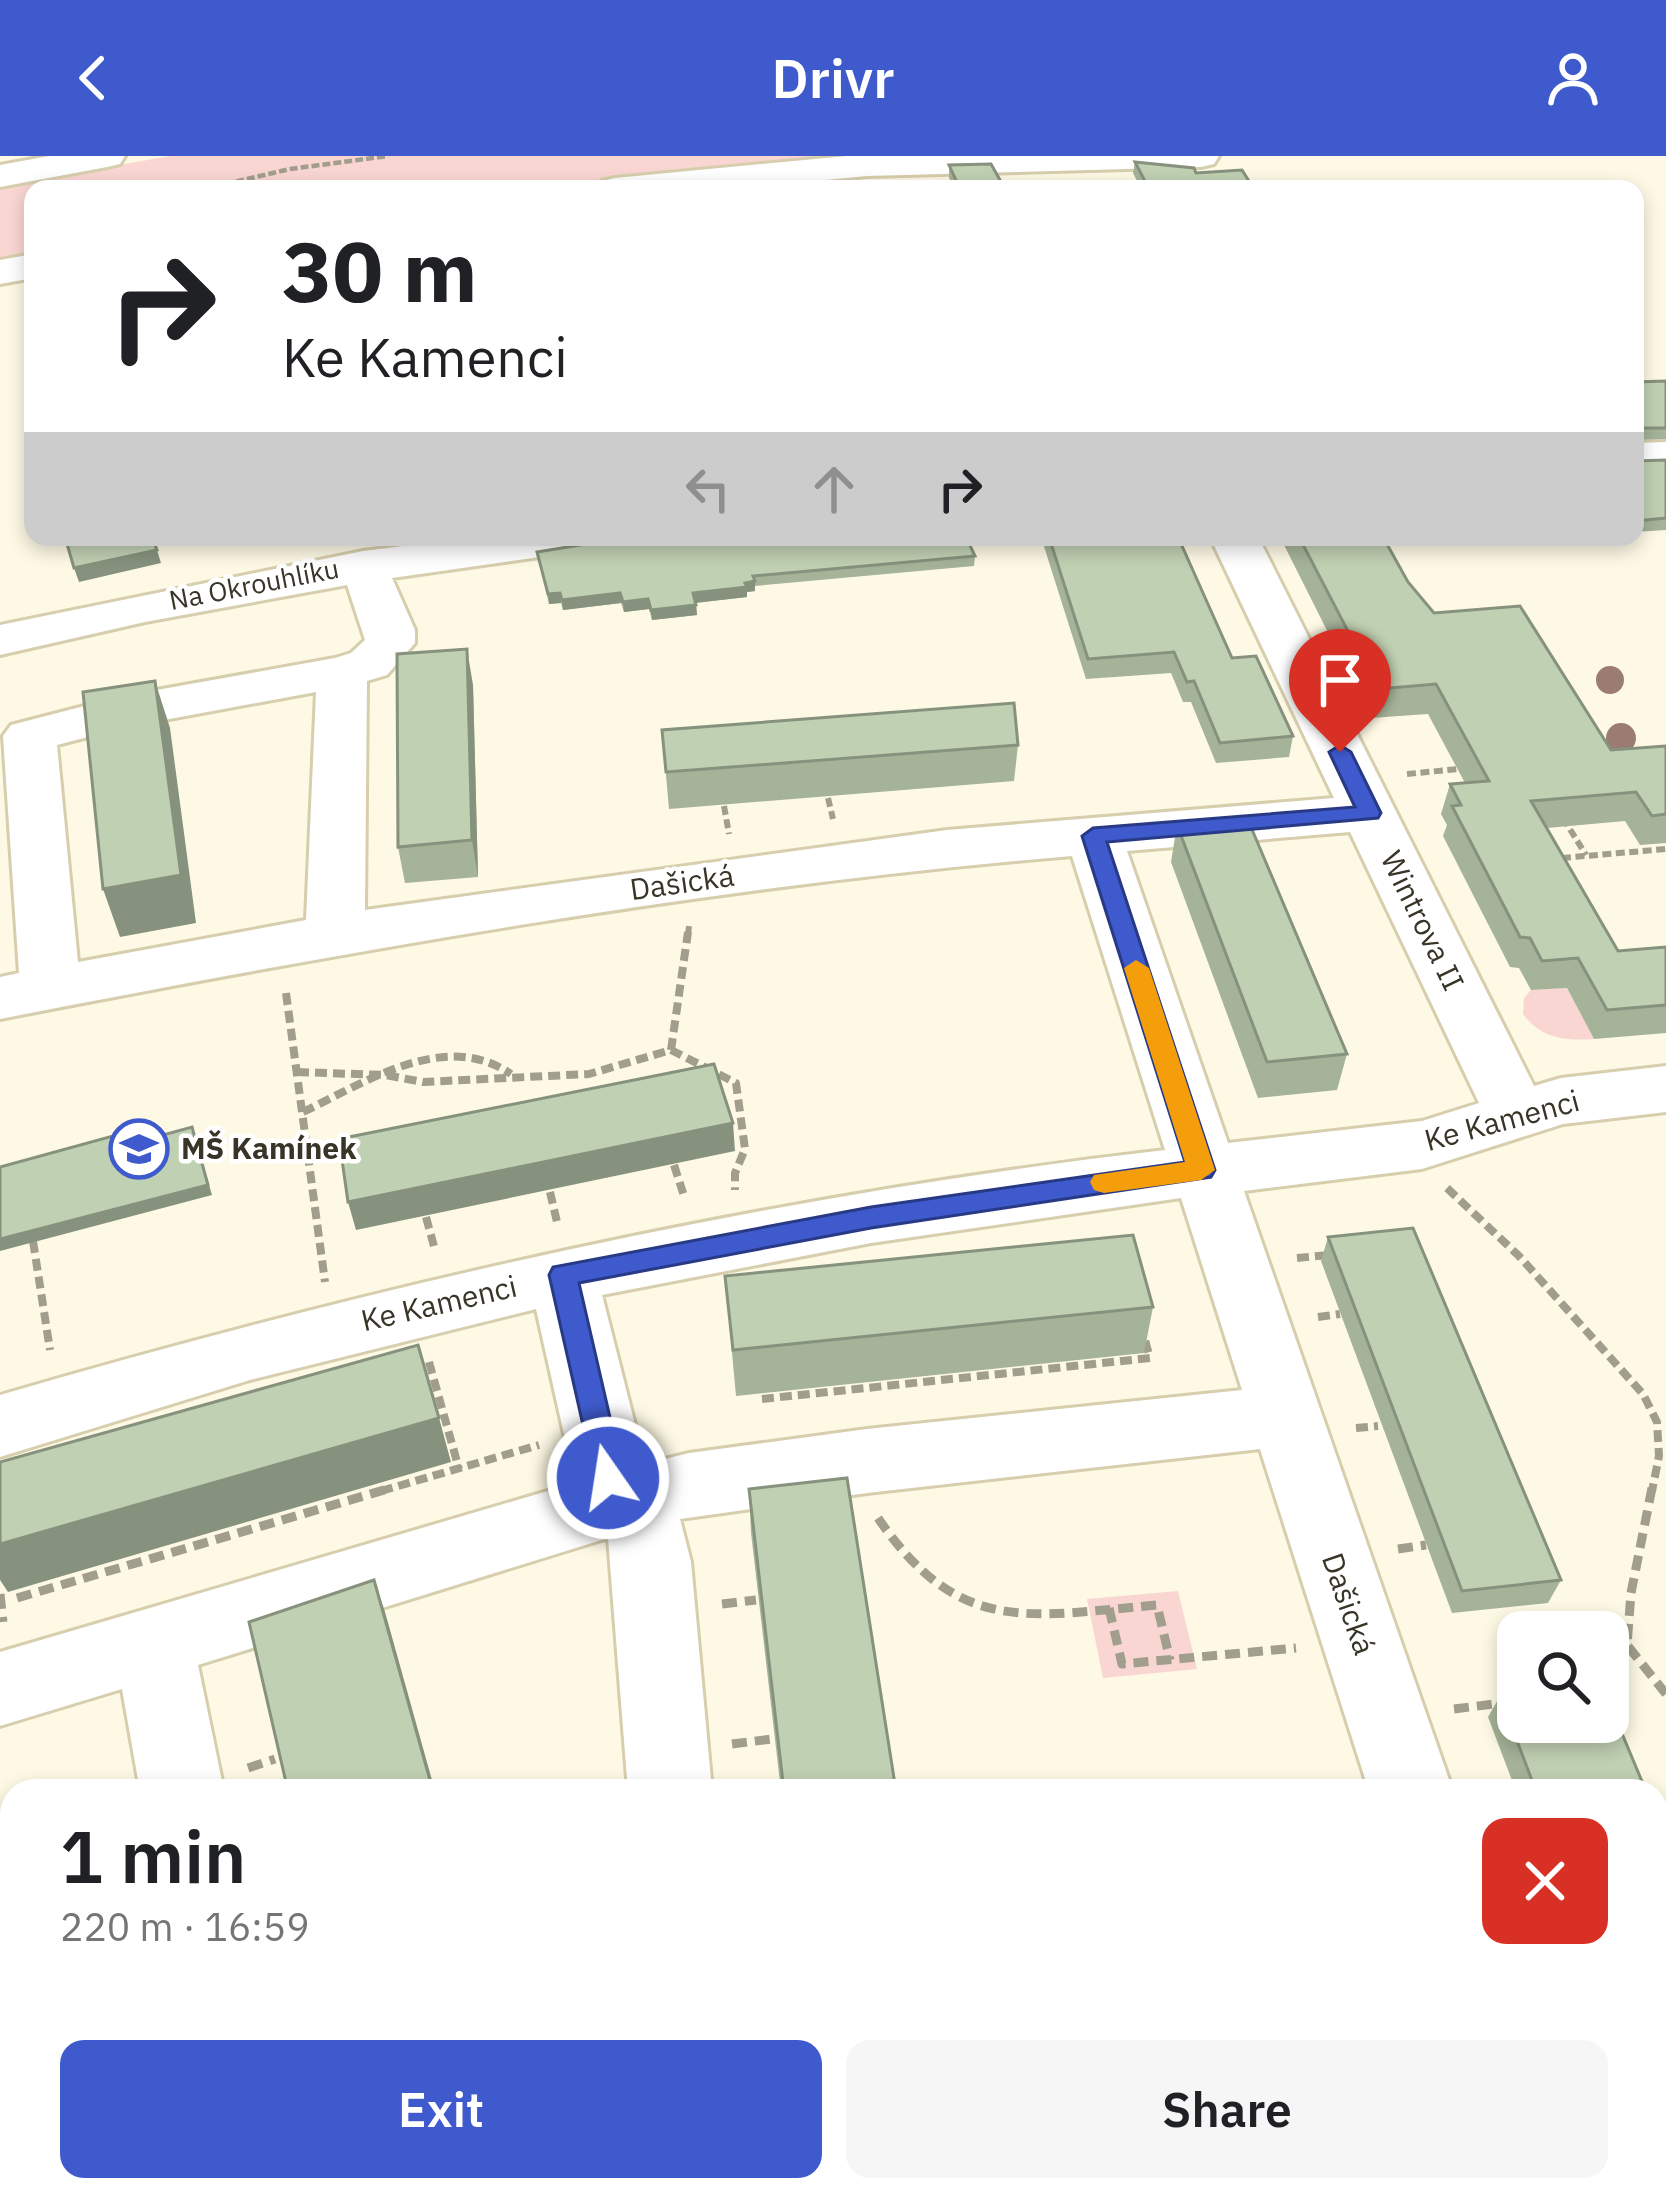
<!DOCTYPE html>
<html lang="en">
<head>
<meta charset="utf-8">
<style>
  :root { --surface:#fff; --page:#f6f6f6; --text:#202124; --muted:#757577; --accent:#3e5acc }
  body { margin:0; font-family:"IBM Plex Sans",sans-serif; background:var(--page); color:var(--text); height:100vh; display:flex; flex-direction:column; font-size:45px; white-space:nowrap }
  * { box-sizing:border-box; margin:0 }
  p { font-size:39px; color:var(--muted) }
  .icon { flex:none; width:66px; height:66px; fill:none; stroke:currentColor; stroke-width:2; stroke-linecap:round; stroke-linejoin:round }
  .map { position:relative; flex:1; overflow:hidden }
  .details { position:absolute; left:0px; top:1623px; width:1668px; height:423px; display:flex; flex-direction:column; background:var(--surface); border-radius:36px 36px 0 0; box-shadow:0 6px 18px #0003 }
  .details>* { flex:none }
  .guide { position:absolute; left:24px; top:24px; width:1620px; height:366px; border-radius:24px; box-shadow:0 6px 18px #0003; background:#fff; color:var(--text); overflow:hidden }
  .controls { position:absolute; left:1497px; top:1455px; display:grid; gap:24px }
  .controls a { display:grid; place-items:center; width:132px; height:132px; border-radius:24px; background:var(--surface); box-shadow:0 6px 18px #0003; font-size:60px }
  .pin { position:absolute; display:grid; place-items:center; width:102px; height:102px; color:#fff; margin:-123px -51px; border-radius:50% 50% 50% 0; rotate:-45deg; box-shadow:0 0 12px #0007 }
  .pin .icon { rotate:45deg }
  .me { position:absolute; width:132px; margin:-66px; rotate:347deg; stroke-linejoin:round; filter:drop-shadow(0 0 9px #0008) }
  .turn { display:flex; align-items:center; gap:42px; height:252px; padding:0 60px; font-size:54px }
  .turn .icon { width:156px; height:156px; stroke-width:2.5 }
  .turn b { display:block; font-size:84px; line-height:102px }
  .lanes { display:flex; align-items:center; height:114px; padding:0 60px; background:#0003; justify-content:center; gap:60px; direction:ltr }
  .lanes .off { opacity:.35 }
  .round { display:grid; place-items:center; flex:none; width:126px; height:126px; border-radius:24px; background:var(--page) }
  .headline { display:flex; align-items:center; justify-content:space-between; height:204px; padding:0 60px }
  h1 { font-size:72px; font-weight:600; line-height:90px }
  .button { display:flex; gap:24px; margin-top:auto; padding:24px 60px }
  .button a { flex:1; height:138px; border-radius:24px; background:var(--accent); color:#fff; font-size:48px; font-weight:600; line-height:138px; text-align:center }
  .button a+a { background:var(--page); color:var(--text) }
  header { display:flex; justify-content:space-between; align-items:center; height:156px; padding:0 60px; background:var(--accent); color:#fff; font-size:54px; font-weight:600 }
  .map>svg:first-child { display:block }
</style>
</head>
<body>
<header><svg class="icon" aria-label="back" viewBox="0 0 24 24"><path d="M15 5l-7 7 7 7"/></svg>Drivr<svg class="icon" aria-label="person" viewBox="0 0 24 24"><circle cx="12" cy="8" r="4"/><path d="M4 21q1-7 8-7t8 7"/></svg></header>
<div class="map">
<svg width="1666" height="2045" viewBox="0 0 1666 2045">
  <rect width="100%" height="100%" fill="#fef9e5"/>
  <g fill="#f9d6d2">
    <polygon points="170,0 944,0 551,33 33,33 33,106 0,111 0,30"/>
    <path d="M1567 832 1594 883C1565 885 1542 883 1523 858L1524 842 1531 834Z"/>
    <polygon points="1178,1435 1197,1513 1103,1522 1087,1443"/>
    <polygon points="12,1837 12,1951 0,1950 0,1845"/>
  </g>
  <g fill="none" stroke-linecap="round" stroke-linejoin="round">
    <defs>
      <g id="minor">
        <polygon points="847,0 1219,0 1214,8 1201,11 867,20 731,33 596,33 602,25 615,22"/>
        <polygon points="33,98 33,122 0,128 0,104"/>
        <polygon points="1666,286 1666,312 1635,313 1635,287"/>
        <path d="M475 381H606L599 391 582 395 392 422 415 474V487L387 519 367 525 365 754 947 674 1334 642 1210 381H1258L1534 930 1561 922 1666 910V956L1563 968 1422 1013 1244 1035 1453 1635H1369L1260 1293 867 1337 680 1363 691 1406 712 1635H628L608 1382 198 1509 224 1635H140L122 1533 0 1570V1496L575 1327 536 1153 250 1224 0 1301V1239C385 1127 766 1040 1165 994L1072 700C712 730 354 794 0 863V821L19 817 3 580 11 569 123 540 335 502 351 497 365 484 347 429 145 466 0 499V469L363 395ZM316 536 306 764 78 806 57 589 126 571ZM1350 676 1479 947 1422 965 1228 987 1127 695ZM1181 1042 1242 1234 867 1273 689 1297 645 1308 602 1139 871 1087Z"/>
        <polygon points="215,2034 313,2034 318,2045 220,2045"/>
        <polygon points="350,2034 479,2034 474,2045 345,2045"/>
        <rect x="655" y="2034" width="96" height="11"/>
        <polygon points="1497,2034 1593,2034 1597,2045 1501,2045"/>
      </g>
      <polygon id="primary" points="49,0 125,0 120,8 107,11 0,31 0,9"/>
    </defs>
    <use href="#minor" stroke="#d7cead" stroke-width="6"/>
    <use href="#primary" stroke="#d7cead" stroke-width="6"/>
    <polyline stroke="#a29e8d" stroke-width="4.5" stroke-dasharray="8 3" stroke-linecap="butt" points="204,33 290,13 388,0"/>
    <g stroke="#a29e8d" stroke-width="6" stroke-dasharray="9 4.5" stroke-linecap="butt">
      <polyline points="1407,618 1458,613"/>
      <polyline points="828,642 833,663"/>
      <polyline points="724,650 729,678"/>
      <polyline points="1563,662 1586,699"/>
      <polyline points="1562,702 1666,693"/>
      <polyline points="688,779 689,770"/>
    </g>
    <g stroke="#a29e8d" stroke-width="8" stroke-dasharray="12 6" stroke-linecap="butt">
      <polyline points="286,837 325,1126"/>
      <polyline points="671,894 688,776"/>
      <polyline points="297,916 385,919 423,926 589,918 671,894 736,927 745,993 735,1017 735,1034"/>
      <path d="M303 956C366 926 445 873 511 918"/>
      <polyline points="674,1009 685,1043"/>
      <polyline points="1447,1032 1519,1100 1643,1238 1657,1266 1659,1300 1652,1335"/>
      <polyline points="550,1036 557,1066"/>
      <polyline points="426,1061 435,1094"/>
      <polyline points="33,1085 50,1194"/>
      <polyline points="1297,1102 1329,1099"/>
      <polyline points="1318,1161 1340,1158"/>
      <polyline points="429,1206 459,1313"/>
      <polyline points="762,1243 1150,1202 1143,1177"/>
      <polyline points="1356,1272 1378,1270"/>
      <polyline points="381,1335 539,1289"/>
    </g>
    <g stroke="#a29e8d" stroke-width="9" stroke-dasharray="15 8" stroke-linecap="butt">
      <polyline points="1652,1332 1631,1437 1627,1489 1666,1538"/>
      <path d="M878 1362C959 1481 1029 1460 1157 1449L1170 1504"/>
      <polyline points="1398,1393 1426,1389"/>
      <polyline points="0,1438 3,1466"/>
      <polyline points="17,1442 391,1332"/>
      <polyline points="722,1448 756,1444"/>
      <polyline points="1109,1452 1122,1508 1296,1492"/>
      <polyline points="1454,1553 1518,1545"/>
      <polyline points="732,1588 772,1583"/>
      <polyline points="248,1612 275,1603"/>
      <polyline points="0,1798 12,1792"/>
    </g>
    <use href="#minor" fill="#fff" fill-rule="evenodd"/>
    <use href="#primary" fill="#fff" fill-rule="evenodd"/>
  </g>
  <g fill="#9a7c72">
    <circle cx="1610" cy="524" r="14"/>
    <circle cx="1621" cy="582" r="15"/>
  </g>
  <g fill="#a5b399">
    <polygon points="1135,6 1196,17 1254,33 1141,33 1133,17"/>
    <polygon points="949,9 1005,33 954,33 949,22"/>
    <polygon points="1666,225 1666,283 1636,284 1636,305 1666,304 1666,374 1635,376 1635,226"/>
    <polygon points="1041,381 1178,381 1232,502 1293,580 1289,601 1216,607 1191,546 1183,546 1171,517 1086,523"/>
    <polygon points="1280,381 1383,381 1408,426 1434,457 1611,594 1666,590 1666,687 1640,689 1625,665 1547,672 1618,795 1666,791 1666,877 1594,883 1567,832 1531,834 1519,812 1510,811 1443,680 1447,669 1441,658 1450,628 1465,627 1428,558 1371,562"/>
    <polygon points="599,386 975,400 974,410 755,430 755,435 747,436 747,441 696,447 697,459 652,464 649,453 624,456 621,447 563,454 561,447 549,448 537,396"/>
    <polygon points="473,529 478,721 405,727 398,691"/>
    <polygon points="662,574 1018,589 1014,625 669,653"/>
    <polygon points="1177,669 1347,898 1337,934 1258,942 1171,706"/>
    <polygon points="1328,1081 1561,1424 1548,1447 1452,1457 1321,1105"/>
    <polygon points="725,1120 1153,1151 1144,1197 736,1240"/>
    <polygon points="749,1333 896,1635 781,1635 751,1377"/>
    <polygon points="1500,1540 1646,1635 1516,1635 1488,1561"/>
    <polygon points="1656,1659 1666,1683 1666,2042 1656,2015"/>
  </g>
  <g fill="#86927d">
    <polygon points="157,394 161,407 79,426 74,412"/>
    <polygon points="755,425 755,435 747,436 747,441 693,447 693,437"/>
    <polygon points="560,437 561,447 549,448 548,438"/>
    <polygon points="620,437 621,447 563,454 562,444"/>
    <polygon points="648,443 649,453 624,456 623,446"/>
    <polygon points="696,449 697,459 652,464 651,454"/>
    <polygon points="467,493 473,529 478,721 472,684"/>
    <polygon points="155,525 170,572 196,767 120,781 103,733"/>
    <polygon points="733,967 735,995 356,1074 348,1046"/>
    <polygon points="192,971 212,1039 0,1095 0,1083"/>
    <polygon points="439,1262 451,1306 8,1436 0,1424 0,1388"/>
    <polygon points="374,1424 385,1456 435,1635 433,1635"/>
  </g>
  <g fill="#c0d0b2" stroke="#86927d" stroke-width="3">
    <polygon points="1135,6 1194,12 1196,17 1242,14 1254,33 1144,33 1141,29 1147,29"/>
    <polygon points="991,8 1005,33 960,33 949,9"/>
    <polygon points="1666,225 1666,272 1635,272 1636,305 1666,304 1666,362 1635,365 1635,226"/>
    <polygon points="65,381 152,381 157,394 74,412"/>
    <polygon points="602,381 966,381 975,400 753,420 755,425 745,427 747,431 693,437 696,449 651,454 648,443 623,446 620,437 562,444 560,437 548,438 537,396 599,386"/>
    <polygon points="1049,381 1178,381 1232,502 1256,500 1293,580 1220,587 1194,525 1187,526 1174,496 1088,503"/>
    <polygon points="1299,381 1383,381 1408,426 1434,457 1520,450 1611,594 1666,590 1666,658 1652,660 1636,636 1531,645 1618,795 1666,791 1666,849 1607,854 1578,802 1542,805 1530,782 1520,781 1452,650 1461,649 1450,628 1489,625 1436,528 1378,533"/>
    <polygon points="467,493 472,684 398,691 397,498"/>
    <polygon points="155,525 181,719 103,733 83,536"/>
    <polygon points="1014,547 1018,589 666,616 662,574"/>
    <polygon points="1248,664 1347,898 1267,906 1177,669"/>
    <polygon points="714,908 733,967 348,1046 339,983"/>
    <polygon points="192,971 208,1029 0,1083 0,1011 131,975 134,987"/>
    <polygon points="1413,1072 1561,1424 1462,1435 1328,1081"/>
    <polygon points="1133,1079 1153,1151 733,1194 725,1120"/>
    <polygon points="418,1189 439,1262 0,1388 0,1306"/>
    <polygon points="847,1322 896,1635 784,1635 749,1333"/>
    <polygon points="374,1424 433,1635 288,1635 249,1466"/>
    <polygon points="1518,1538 1518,1566 1608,1566 1608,1544 1646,1635 1536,1635 1500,1540"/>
    <polygon points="1656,1659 1666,1683 1666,1980 1656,1953"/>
    <polygon points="870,2034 1405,2034 1408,2045 830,2045 829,2040"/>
  </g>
  <polygon fill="#3e5acc" stroke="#283a85" stroke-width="3" points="1340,589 1351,596 1381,657 1378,662 1107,686 1215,1014 1211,1021 871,1072 579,1127 624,1322 619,1331 608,1335 597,1331 549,1119 553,1111 871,1051 1185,1006 1082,680 1093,672 1355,651 1329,596"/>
  <polygon fill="#f59e0b" points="1136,804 1149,812 1215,1014 1201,1024 1104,1037 1094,1034 1090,1026 1094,1019 1185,1006 1124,812"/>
  <defs>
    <symbol id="school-ring" viewBox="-11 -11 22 22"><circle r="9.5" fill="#fff" stroke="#3e5acc" stroke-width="1.5"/><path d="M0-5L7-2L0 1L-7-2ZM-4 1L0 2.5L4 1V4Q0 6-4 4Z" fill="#3e5acc"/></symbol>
  </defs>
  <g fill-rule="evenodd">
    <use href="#school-ring" x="106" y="960" width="66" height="66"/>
  </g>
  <g text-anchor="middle" stroke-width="9" stroke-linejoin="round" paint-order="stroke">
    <g font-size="27" fill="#383427" stroke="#fff">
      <text transform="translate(254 429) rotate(-11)" y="9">Na Okrouhlíku</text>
    </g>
    <g font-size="30" fill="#383427" stroke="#fff">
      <text transform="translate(682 727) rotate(-8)" y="10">Dašická</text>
      <text transform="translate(1422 765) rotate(64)" y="10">Wintrova II</text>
      <text transform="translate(1502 965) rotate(-15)" y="10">Ke Kamenci</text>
      <text transform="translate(439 1148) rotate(-13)" y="10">Ke Kamenci</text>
      <text transform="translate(1348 1448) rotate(71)" y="10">Dašická</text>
    </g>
    <g font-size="30" font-weight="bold" fill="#383427" stroke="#fff" text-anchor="start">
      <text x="181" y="1003">MŠ Kamínek</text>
    </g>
  </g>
</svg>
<div class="controls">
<a><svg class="icon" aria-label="search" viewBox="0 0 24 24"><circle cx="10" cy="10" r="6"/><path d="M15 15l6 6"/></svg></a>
</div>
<div class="pin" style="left:1340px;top:596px;background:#d93025"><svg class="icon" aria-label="arrive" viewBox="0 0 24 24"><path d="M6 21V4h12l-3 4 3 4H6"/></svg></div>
<svg class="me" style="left:608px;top:1322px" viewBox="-20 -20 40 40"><circle r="17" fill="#3e5acc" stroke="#fff" stroke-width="3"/><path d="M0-11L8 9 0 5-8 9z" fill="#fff"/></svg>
<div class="guide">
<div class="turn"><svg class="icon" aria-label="right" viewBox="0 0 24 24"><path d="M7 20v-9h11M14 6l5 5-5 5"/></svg><div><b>30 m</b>Ke Kamenci</div></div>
<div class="lanes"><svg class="icon off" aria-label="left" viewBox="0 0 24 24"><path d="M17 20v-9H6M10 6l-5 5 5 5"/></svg><svg class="icon off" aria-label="ahead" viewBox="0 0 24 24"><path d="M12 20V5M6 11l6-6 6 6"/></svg><svg class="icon" aria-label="right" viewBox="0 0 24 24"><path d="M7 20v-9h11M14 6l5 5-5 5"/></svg></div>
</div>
<section class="details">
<div class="headline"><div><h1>1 min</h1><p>220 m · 16:59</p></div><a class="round" style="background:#d93025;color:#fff"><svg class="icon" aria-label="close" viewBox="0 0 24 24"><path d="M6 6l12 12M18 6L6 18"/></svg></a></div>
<div class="button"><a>Exit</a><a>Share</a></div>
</section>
</div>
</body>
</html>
